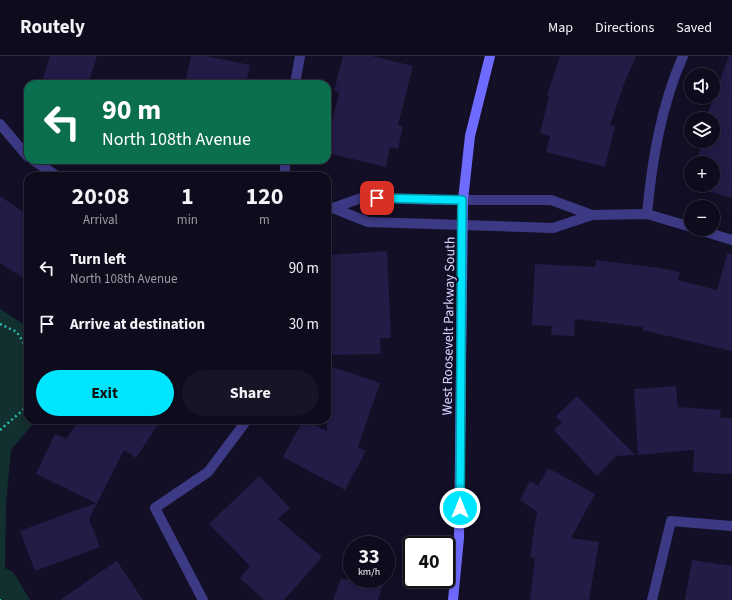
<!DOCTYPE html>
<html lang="en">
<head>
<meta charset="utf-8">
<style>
  :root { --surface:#0e0b1c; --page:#171425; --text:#f1f3f6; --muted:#9b9ba3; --line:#2e2b3b; --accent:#00e5ff }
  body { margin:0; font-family:"Source Sans 3",sans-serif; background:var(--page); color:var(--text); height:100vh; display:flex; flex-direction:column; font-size:15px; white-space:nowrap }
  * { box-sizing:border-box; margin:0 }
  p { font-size:13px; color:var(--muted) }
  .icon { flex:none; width:22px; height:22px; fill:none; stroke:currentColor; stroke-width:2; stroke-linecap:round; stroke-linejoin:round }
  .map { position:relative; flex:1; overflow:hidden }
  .side { position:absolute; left:24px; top:116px; width:307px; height:252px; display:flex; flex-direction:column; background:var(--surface); border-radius:12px; box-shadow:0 2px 10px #0003,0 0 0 1px var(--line) }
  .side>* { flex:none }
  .guide { position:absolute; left:24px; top:24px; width:307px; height:84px; border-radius:12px; box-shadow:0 2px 10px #0003,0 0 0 1px var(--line); background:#0b6e4f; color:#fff; overflow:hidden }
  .buttons { position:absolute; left:684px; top:12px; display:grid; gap:8px }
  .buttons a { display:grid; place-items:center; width:36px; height:36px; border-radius:50%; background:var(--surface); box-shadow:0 2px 10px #0003,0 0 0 1px var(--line); font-size:20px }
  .speed { position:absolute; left:343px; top:480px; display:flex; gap:8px; font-size:20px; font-weight:700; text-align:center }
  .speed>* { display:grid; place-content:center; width:52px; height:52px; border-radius:50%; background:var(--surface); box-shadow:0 2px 10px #0003,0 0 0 1px var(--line); line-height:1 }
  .speed small { font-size:10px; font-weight:400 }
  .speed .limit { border:2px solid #111; border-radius:6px; background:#fff; color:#111 }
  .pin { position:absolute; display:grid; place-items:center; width:34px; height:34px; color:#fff; margin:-17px; border-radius:8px; box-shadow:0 2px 6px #0006 }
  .me { position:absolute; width:44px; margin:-22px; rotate:0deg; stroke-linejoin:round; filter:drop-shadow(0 0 3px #0008) }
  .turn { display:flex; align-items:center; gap:14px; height:84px; padding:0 12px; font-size:18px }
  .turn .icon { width:52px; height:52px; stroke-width:2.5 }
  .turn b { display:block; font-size:28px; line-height:34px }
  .eta { display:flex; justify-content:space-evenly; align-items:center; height:68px; text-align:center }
  .eta b { font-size:24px; font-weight:700; line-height:28px }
  .primary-button { display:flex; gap:8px; margin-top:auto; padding:8px 12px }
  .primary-button a { flex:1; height:46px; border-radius:24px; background:var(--accent); color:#111; font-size:16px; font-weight:700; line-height:46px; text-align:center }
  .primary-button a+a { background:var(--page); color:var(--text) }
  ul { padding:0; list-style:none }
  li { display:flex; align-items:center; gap:12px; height:56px; padding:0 12px }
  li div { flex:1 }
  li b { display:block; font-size:15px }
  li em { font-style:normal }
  header { display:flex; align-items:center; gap:24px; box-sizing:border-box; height:56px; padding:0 20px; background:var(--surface); border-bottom:1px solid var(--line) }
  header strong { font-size:19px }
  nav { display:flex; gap:22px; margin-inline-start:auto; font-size:14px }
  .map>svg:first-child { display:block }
</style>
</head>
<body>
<header>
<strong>Routely</strong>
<nav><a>Map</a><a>Directions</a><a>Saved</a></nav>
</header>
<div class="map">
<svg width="732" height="544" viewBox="0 0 732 544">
  <rect width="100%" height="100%" fill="#130f26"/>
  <polygon fill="#12302f" points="0,253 28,271 28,364 36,364 11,394 6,448 5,512 13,516 30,544 0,544"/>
  <g fill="#241b47">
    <polygon points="50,0 97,0 88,28 41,28"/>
    <polygon points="191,0 206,0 250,9 246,28 185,28"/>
    <polygon points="343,0 372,0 413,10 398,69 403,70 398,93 390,91 386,111 327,97 327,87 339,36 334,35"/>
    <polygon points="560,0 636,0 625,25 610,69 615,70 605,111 546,96 550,80 540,77 549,40 547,39"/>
    <polygon points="729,0 732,0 732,142 690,130 691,126 691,129 713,129 713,107 696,107 702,85 713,85 713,63 706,62"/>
    <polygon points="0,140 28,159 28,225 0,207"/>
    <polygon points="387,195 391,282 380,282 381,298 327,299 327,199"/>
    <polygon points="727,198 732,198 732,295 642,274 643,271 575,263 574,280 551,279 552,270 532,269 535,208 595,211 596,204 660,212 680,216 678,224 717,234"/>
    <polygon points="327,309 380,327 358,391 366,395 345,434 283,401 303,364 327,375"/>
    <polygon points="676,330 678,351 721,354 720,362 732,362 732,418 693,416 694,394 638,399 634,333"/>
    <polygon points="577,340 635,399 616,400 597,420 554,374 562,367 556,360"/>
    <polygon points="79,364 161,364 136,402 124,394 89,463 100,491 35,515 20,475 96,447 36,418 55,378 66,383"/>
    <polygon points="548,412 595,438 571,482 599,486 589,544 530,544 535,502 530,501 537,456 520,444 530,425 538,430"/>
    <polygon points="259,420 290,452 278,463 322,501 284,544 264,544 240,522 250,510 209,468"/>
    <polygon points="692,504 732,510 732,544 685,544"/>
    <polygon points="117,505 143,544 60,544 99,517"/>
    <polygon points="341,523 385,523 378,544 333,544"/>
  </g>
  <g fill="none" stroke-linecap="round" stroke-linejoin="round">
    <g stroke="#2fb8b0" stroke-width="2.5" stroke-dasharray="2 3" stroke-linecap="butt">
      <polyline points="0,268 17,276 28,294"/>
      <polyline points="0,374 23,354 28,339"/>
      <polyline points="0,543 0,544"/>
    </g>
    <g stroke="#3d3a85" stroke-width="10">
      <polyline points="295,28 300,0"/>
      <polyline points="0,68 28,101"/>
      <polyline points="33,104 57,120"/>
      <polyline points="285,104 285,120"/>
      <polyline points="327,152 333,152 368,166 553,172 592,159 647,158 691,171"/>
      <polyline points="333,152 364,141 431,144 551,144 592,159"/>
      <path d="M647 158C652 104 661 50 683 0"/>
      <polyline points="696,173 732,184"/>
      <polyline points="203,544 155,452 208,416 247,364"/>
      <polyline points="652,544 671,465 732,470"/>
    </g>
    <polyline stroke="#6f6bff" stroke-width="10" points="453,544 459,482 463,144 470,80 490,0"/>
  </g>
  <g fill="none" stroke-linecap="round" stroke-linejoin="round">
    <defs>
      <polyline id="route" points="377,142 462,144 460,452"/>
    </defs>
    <use href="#route" stroke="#0095a6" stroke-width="10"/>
    <use href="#route" stroke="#00e5ff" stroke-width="7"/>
  </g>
  <g text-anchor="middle" stroke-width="4" stroke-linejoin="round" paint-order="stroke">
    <g font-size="14" fill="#d9d4ff" stroke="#130f26">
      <text transform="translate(448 270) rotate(-89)" y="5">West Roosevelt Parkway South</text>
    </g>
  </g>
</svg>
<div class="buttons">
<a><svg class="icon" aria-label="sound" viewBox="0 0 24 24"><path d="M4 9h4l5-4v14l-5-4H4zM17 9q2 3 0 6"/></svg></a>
<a><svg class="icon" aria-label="layers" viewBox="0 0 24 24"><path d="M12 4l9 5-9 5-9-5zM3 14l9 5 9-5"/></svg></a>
<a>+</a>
<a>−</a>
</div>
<div class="speed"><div>33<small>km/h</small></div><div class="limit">40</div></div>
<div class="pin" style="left:377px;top:142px;background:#d93025"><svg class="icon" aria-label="arrive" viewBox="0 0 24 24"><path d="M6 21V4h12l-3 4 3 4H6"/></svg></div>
<svg class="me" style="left:460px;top:452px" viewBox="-20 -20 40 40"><circle r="17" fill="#00e5ff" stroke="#fff" stroke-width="3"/><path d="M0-11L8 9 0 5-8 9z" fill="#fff"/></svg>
<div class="guide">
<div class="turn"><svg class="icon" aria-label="left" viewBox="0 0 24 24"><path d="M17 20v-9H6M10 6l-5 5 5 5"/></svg><div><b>90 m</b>North 108th Avenue</div></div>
</div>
<section class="side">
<div class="eta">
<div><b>20:08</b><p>Arrival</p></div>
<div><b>1</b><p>min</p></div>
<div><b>120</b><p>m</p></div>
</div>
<ul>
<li><svg class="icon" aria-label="left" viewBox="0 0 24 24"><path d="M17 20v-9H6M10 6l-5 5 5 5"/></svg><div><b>Turn left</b><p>North 108th Avenue</p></div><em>90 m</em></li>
<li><svg class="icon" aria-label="arrive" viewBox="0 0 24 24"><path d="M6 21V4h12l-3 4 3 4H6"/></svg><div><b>Arrive at destination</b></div><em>30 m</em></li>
</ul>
<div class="primary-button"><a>Exit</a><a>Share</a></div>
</section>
</div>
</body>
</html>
